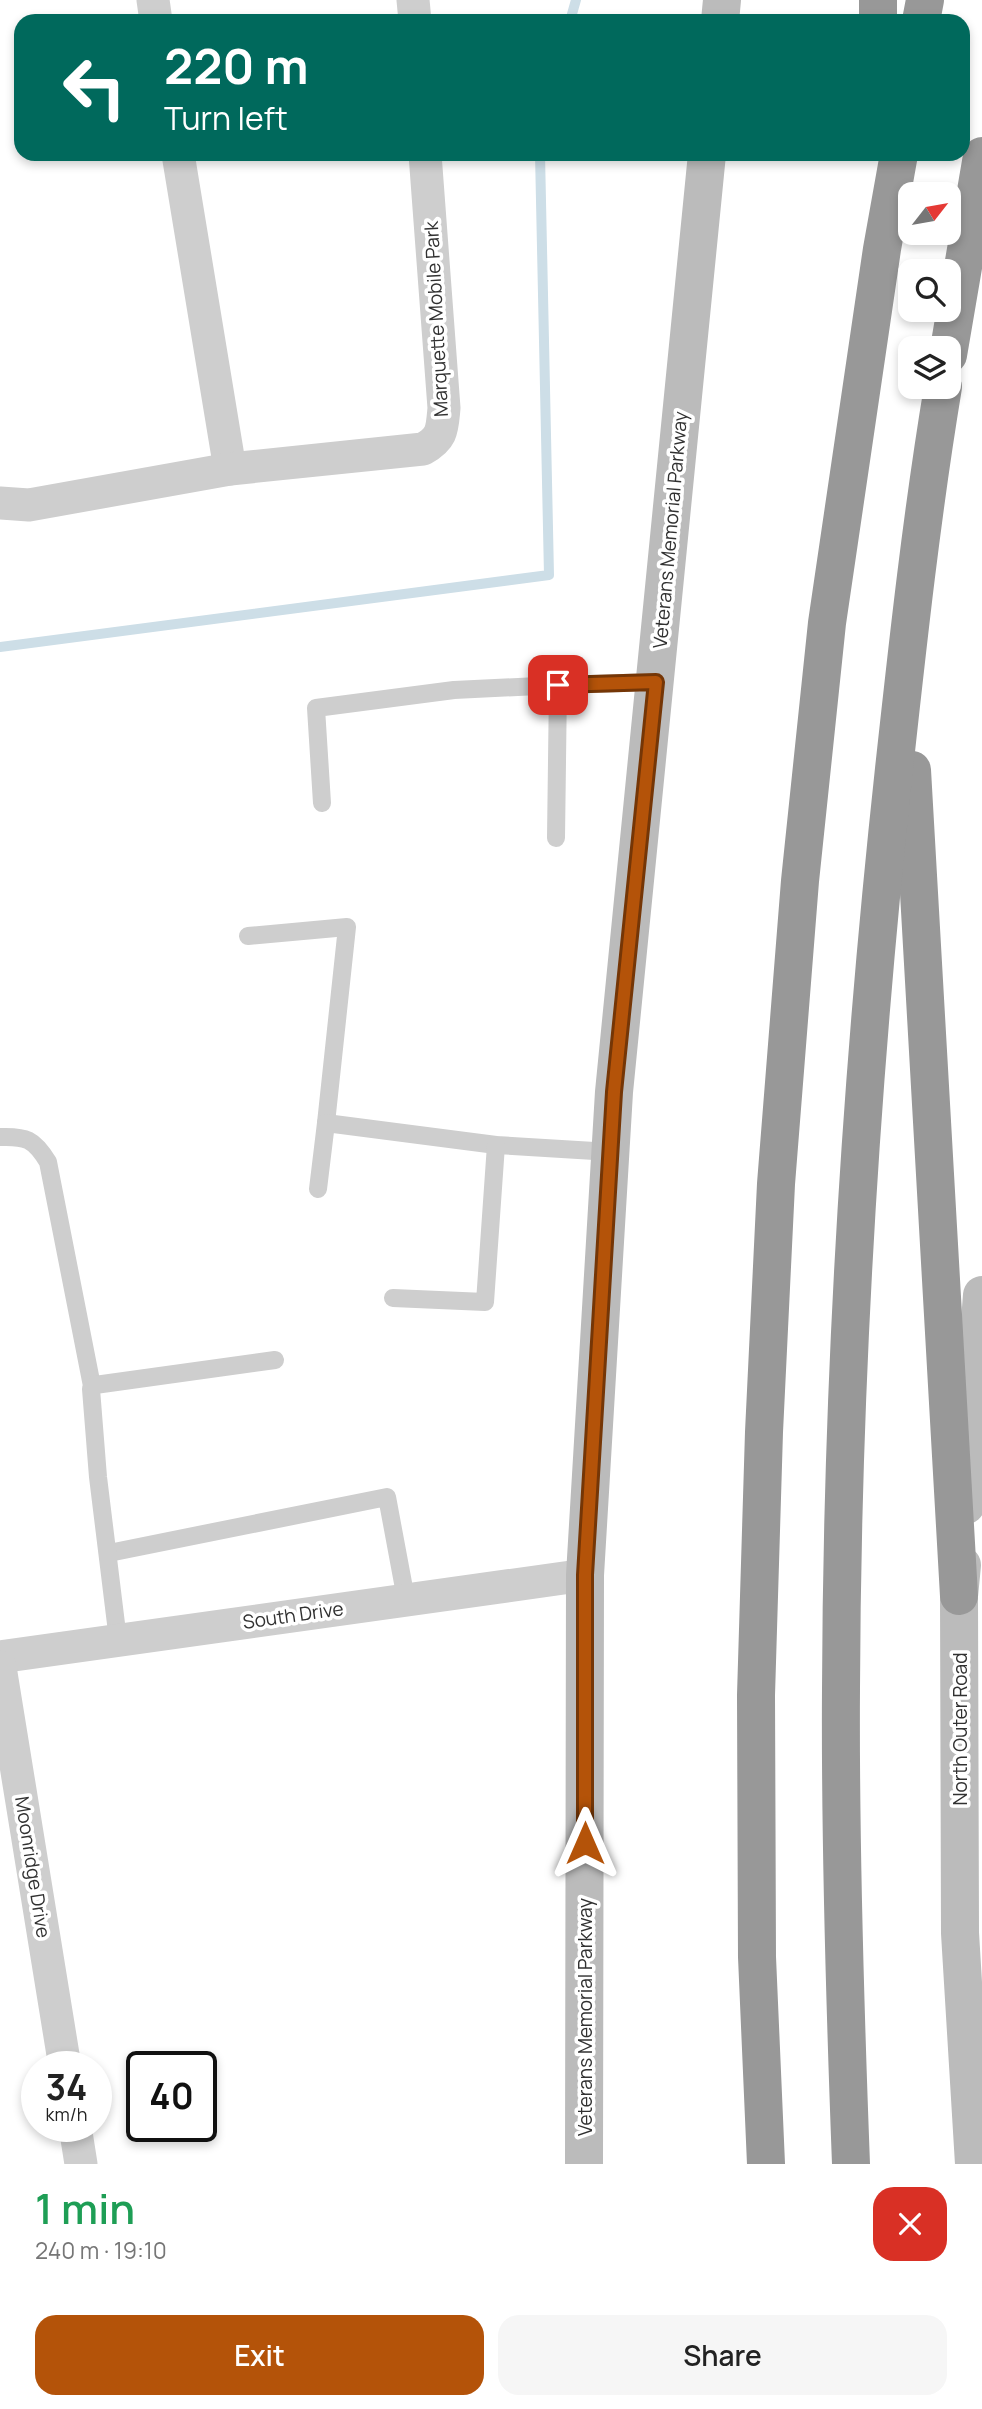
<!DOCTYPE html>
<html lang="en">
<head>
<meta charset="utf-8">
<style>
  :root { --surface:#fff; --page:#f6f6f6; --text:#222; --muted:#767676; --accent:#b45309 }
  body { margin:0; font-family:Manrope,sans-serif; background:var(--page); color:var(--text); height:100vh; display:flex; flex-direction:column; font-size:26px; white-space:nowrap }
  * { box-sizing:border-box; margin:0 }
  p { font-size:23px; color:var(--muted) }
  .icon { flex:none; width:38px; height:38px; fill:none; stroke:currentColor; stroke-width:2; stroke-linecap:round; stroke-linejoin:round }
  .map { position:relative; height:2164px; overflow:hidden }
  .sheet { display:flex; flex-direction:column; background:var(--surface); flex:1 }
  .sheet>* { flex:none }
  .guide { position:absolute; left:14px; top:14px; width:956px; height:147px; border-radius:21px; box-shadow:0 4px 10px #0003; background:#00695c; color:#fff; overflow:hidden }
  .needle { width:46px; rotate:59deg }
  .controls { position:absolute; left:898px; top:182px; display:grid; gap:14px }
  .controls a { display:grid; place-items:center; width:63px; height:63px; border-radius:14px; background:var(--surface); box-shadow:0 4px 10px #0003; font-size:35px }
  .speed { position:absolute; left:21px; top:2051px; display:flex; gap:14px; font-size:35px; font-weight:700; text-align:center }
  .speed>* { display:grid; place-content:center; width:91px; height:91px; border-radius:50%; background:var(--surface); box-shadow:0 4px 10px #0003; line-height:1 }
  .speed small { font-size:18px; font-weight:400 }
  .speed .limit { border:4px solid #111; border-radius:10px; background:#fff; color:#111 }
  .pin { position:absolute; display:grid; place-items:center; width:60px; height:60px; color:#fff; margin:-30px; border-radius:14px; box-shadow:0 4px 10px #0006 }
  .me { position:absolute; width:77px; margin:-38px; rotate:0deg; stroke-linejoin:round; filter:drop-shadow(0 0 5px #0008) }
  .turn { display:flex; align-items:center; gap:24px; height:147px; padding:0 35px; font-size:32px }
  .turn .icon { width:91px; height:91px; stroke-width:2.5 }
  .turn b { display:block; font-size:49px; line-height:60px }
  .round { display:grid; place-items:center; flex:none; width:74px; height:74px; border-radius:21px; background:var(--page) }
  .summary { display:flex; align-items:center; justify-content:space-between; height:119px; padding:0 35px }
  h1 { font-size:42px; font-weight:600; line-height:52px; color:#1e9e55 }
  .cta { display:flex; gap:14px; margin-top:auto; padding:14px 35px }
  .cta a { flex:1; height:80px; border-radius:21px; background:var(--accent); color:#fff; font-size:28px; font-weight:600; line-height:80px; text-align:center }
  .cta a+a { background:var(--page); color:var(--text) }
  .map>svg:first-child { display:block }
</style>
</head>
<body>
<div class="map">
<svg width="982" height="2164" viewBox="0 0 982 2164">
  <rect width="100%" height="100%" fill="#fff"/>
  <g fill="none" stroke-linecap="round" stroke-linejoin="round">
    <g stroke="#cddee7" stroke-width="10">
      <polyline points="570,21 576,0"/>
      <polyline points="0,647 549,575 540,154"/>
    </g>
    <g stroke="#cecece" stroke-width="18">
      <polyline points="322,803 316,708 454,690 558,685"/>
      <polyline points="556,838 558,685 656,682"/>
      <polyline points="248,936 347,927 326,1123"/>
      <path d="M0 1137C26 1136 34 1139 48 1162L92 1386"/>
      <polyline points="318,1189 326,1123 496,1145 611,1152"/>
      <polyline points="393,1298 485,1302 496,1145"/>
      <polyline points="109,1553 387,1497 406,1599"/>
      <polyline points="118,1640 98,1477 91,1389 95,1385 275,1360"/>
    </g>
    <g stroke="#cecece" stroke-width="33">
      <polyline points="153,0 156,21"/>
      <polyline points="413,0 415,21"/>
      <polyline points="178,154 230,469"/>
      <path d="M0 503 29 505 230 469 423 449C443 438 442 429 444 408L425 154"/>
      <polyline points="0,1657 585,1575"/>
      <polyline points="0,1667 65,2067"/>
      <polyline points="75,2126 81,2164"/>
    </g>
    <g stroke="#bbb" stroke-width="38">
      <polyline points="720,21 722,0"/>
      <polyline points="966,1505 982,1295"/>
      <polyline points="962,1565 959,1596 960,1933 974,2164"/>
      <polyline points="584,2164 585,1575 614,1092 707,154"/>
    </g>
    <g stroke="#989898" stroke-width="38">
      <polyline points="878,0 878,21"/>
      <polyline points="921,21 925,0"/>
      <polyline points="948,355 982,156"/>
      <polyline points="912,770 959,1596"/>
      <polyline points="766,2164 757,1957 756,1695 764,1432 776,1184 800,881 827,623 882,249 899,154"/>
      <path d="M851 2164C845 2006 840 1848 841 1689 842 1382 861 1074 894 769 908 641 922 513 943 387"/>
    </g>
  </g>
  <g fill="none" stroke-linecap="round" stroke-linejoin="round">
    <defs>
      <polyline id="route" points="558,685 656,682 614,1092 585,1575 585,1843"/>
    </defs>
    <use href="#route" stroke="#753606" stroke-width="18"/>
    <use href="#route" stroke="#b45309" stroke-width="12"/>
  </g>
  <g text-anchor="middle" stroke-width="7" stroke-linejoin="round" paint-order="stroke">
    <g font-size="19" fill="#313131" stroke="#fff">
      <text transform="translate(436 319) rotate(-93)" y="7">Marquette Mobile Park</text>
      <text transform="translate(670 530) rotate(-85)" y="7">Veterans Memorial Parkway</text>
      <text transform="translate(293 1615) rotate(-8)" y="7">South Drive</text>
      <text transform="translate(960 1729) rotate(-90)" y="7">North Outer Road</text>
      <text transform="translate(33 1867) rotate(81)" y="7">Moonridge Drive</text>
      <text transform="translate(585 2017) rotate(-90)" y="7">Veterans Memorial Parkway</text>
    </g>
  </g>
</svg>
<div class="controls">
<a><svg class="needle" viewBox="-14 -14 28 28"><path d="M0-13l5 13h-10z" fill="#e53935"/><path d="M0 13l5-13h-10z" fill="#767676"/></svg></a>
<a><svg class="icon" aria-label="search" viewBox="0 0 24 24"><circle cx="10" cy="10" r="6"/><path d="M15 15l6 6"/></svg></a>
<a><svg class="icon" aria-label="layers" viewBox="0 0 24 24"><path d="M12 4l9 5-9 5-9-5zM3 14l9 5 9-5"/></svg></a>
</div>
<div class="speed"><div>34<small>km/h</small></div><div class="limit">40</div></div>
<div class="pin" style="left:558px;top:685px;background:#d93025"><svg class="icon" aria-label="arrive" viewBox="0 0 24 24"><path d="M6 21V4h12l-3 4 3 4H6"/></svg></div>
<svg class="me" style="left:585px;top:1843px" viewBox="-20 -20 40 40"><path d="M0-17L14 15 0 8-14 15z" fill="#b45309" stroke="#fff" stroke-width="4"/></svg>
<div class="guide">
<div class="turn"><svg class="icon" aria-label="left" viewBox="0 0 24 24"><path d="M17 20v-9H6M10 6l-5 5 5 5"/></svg><div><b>220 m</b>Turn left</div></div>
</div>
</div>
<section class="sheet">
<div class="summary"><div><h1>1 min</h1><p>240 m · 19:10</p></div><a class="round" style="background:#d93025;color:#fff"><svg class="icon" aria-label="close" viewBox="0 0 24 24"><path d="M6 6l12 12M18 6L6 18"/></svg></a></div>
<div class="cta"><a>Exit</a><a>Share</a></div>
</section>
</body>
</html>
